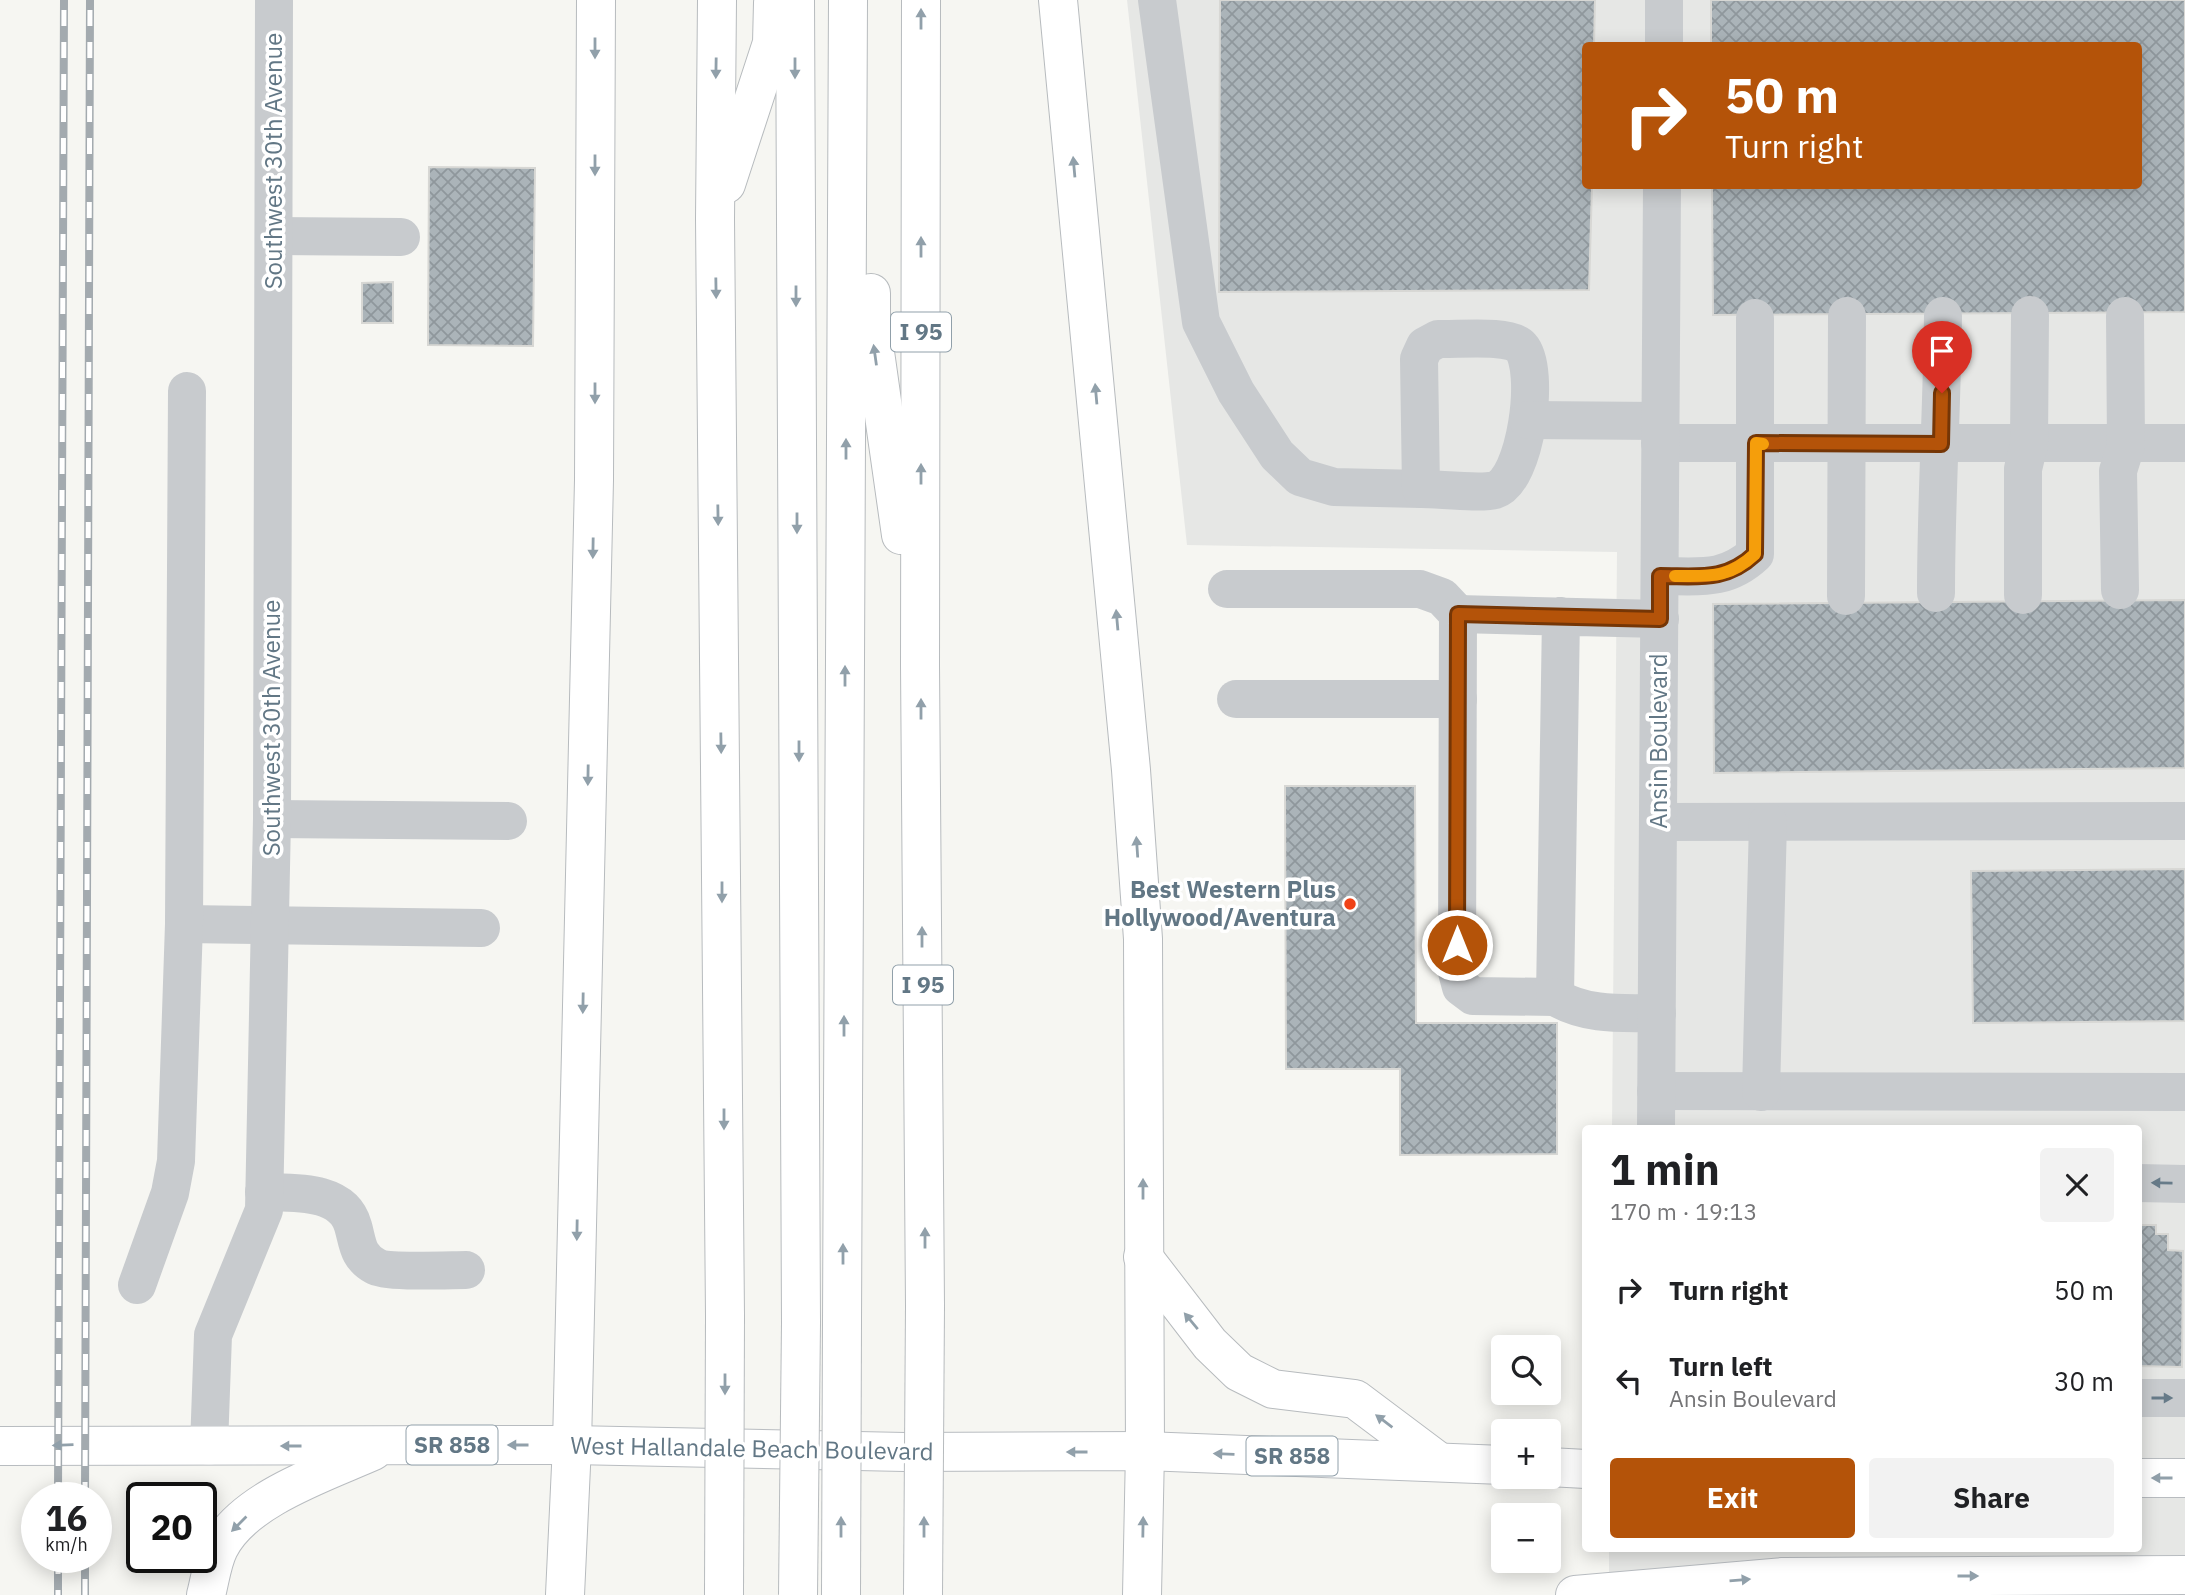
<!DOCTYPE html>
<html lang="en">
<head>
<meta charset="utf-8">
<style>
  :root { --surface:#fff; --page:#f2f2f2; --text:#202124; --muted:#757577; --accent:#b45309 }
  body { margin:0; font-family:"IBM Plex Sans",sans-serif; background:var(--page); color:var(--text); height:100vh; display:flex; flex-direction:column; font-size:26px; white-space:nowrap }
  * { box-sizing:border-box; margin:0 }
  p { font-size:23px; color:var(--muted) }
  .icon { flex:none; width:38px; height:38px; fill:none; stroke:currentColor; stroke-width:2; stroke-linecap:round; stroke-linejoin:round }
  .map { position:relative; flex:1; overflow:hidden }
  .details { position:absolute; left:1582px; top:1125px; width:560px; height:427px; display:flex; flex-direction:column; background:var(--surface); border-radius:7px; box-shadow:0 4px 18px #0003 }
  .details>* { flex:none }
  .top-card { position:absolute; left:1582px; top:42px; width:560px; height:147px; border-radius:7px; box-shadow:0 4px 18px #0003; background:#b45309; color:#fff; overflow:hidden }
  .buttons { position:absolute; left:1491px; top:1335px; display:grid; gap:14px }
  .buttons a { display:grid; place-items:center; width:70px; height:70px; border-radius:7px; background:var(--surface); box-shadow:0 4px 18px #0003; font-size:35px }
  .speed { position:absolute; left:21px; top:1482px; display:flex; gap:14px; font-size:35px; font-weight:700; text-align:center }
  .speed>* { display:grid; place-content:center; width:91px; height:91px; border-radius:50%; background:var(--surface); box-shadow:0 4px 18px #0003; line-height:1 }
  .speed small { font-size:18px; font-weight:400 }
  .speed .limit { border:4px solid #111; border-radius:10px; background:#fff; color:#111 }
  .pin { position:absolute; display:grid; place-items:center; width:60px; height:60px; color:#fff; margin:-72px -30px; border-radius:50% 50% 50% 0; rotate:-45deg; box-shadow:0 0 7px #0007 }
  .pin .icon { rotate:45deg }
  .me { position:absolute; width:77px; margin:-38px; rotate:0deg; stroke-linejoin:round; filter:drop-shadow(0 0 5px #0008) }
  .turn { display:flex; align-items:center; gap:24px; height:147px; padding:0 28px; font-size:32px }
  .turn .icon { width:91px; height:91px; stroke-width:2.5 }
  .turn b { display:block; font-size:49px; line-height:60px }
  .round { display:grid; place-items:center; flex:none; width:74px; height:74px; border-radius:7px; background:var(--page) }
  .summary { display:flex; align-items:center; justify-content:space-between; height:119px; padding:0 28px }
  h1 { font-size:42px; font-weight:700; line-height:52px }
  .button { display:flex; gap:14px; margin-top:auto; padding:14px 28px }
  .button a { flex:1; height:80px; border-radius:7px; background:var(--accent); color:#fff; font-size:28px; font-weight:700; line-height:80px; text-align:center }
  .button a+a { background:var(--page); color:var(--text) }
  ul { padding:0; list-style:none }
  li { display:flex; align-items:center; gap:21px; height:91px; padding:0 28px }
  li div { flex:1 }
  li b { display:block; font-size:26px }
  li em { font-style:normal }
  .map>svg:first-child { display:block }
</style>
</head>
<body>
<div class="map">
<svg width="2185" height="1595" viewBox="0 0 2185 1595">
  <defs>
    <pattern id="building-cross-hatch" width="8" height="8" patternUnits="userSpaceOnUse" patternTransform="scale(1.75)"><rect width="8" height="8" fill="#abb4b9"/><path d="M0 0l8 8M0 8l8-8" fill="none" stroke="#8f979c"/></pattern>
  </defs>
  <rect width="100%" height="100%" fill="#f6f6f2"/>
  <path fill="#e6e7e5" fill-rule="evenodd" d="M1127 0H2185V1595H1609V1549H2138V1129H1612L1617 552 1187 545ZM1586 46H2138V186H1586Z"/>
  <g fill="url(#building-cross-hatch)" stroke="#d7d7d4" stroke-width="2">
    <polygon points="1220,0 1595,0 1594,46 1586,46 1586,186 1592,186 1589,290 1219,292"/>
    <polygon points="1711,0 2185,0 2185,312 1713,315 1712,186 2138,186 2138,46 1711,46"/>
    <polygon points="429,167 535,168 533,346 428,345"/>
    <polygon points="393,282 393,323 362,323 362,283"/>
    <polygon points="2185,600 2185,768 1714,773 1713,604"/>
    <polygon points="1285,786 1415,786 1416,1023 1557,1023 1557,1154 1400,1155 1400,1069 1286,1069"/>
    <polygon points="2185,869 2185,1021 1973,1023 1971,871"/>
    <polygon points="2138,1225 2156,1225 2156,1234 2168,1234 2168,1250 2183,1251 2182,1367 2138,1366"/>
  </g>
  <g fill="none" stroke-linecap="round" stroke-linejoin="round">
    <defs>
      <g id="major">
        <polyline points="0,1446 572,1445 905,1452 1145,1451 1503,1465"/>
        <polyline points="1549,1467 1586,1469"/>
        <polyline points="2138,1478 2185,1478"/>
        <path d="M206 1595C210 1580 212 1562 219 1548 243 1499 326 1472 373 1451"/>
        <polyline points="1575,1595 1783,1577 2185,1575"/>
      </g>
      <g id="highway">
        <polyline points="717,0 715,219 725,1316"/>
        <polyline points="795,0 801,1323"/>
        <polyline points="921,0 920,665 925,1306"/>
        <polyline points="1058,0 1131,770 1143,939 1145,1451 1142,1595"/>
        <polyline points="726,184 772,43 773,3"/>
        <polyline points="871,293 871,324 901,535"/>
        <polyline points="1143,1257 1210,1344 1239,1372 1273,1389 1355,1399 1439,1462"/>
        <polyline points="842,1322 848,0"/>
        <polyline points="565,1595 572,1445 594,480 596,0"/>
      </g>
    </defs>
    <use href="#major" stroke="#b8bcc0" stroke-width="40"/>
    <use href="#highway" stroke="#b7bbbe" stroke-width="40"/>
    <g stroke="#c8cbce" stroke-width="38">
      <polyline points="1157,0 1201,322 1236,392 1277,455 1300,477 1334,487 1421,489"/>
      <polyline points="1664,46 1664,0"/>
      <polyline points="274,236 401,237"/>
      <path d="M1438 339C1456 340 1510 334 1521 347 1541 369 1526 481 1495 490 1481 494 1438 489 1421 489L1419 359 1425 346Z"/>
      <polyline points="1528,420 1660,421"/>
      <polyline points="1660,443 2185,443"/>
      <path d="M1660 576C1698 576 1725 582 1755 554V318"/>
      <polyline points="1227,589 1420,589 1442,597 1458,614"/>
      <polyline points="2120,590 2118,471 2126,445 2125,316"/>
      <path d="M1936 593C1936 501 1942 409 1943 316"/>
      <polyline points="2023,595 2023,469 2029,444 2030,315"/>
      <polyline points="1846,596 1847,316"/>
      <polyline points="1561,616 1555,997 1473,996 1461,987 1457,972 1458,614 1660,619"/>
      <polyline points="1236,699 1458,699"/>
      <polyline points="272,819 508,821"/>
      <polyline points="1658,822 2185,821"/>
      <polyline points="184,924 481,928"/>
      <path d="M1555 997C1587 1016 1621 1013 1657 1013"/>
      <polyline points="1656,1091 2185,1092"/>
      <polyline points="1761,1092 1768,822"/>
      <polyline points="1656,1129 1662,186"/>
      <polyline points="2138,1183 2185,1184"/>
      <path d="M264 1192C293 1193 343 1189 353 1226 358 1243 357 1256 375 1266 386 1273 449 1270 466 1270"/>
      <polyline points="137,1285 170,1193 176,1161 184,924 187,391"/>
      <polyline points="2138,1398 2185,1398"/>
      <polyline points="209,1446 213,1335 264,1210 272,819 274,0"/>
    </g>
    <use href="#major" stroke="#fff" stroke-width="38"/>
    <use href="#highway" stroke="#fff" stroke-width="38"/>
    <defs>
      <g id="rail">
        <polyline points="58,1498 64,0"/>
        <polyline points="85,1498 90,0"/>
        <polyline points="58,1558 58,1595"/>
        <polyline points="85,1595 85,1558"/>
      </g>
    </defs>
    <use href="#rail" stroke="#a3aaaf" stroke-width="8"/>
    <use href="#rail" stroke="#fff" stroke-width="5" stroke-dasharray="16" stroke-linecap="butt"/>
    <defs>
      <g id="highway-bridge">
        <polyline points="724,1595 725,1316"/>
        <polyline points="798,1595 801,1323"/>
        <polyline points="841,1595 842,1322"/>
        <polyline points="923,1595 925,1306"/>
      </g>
    </defs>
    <use href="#highway-bridge" stroke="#b7bbbe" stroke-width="40" stroke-linecap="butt"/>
    <use href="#highway-bridge" stroke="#fff" stroke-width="38"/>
  </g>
  <defs><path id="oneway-solid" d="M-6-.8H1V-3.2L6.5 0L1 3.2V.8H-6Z" transform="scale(1.75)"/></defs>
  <g fill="#91a0aa">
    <use href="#oneway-solid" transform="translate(921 19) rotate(-90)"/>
    <use href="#oneway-solid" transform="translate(595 48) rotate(90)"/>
    <use href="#oneway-solid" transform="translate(716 68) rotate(91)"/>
    <use href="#oneway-solid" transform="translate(795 68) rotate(90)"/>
    <use href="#oneway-solid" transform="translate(595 165) rotate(90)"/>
    <use href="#oneway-solid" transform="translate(1074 167) rotate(-95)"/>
    <use href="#oneway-solid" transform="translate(921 247) rotate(-90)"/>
    <use href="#oneway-solid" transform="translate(716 288) rotate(89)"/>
    <use href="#oneway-solid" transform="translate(796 296) rotate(90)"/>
    <use href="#oneway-solid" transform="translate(875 355) rotate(-98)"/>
    <use href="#oneway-solid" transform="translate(595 393) rotate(90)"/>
    <use href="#oneway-solid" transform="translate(1096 394) rotate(-95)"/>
    <use href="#oneway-solid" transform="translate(846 449) rotate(-90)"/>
    <use href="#oneway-solid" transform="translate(921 474) rotate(-90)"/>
    <use href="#oneway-solid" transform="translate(718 515) rotate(89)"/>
    <use href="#oneway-solid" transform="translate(797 523) rotate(90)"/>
    <use href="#oneway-solid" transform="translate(593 548) rotate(91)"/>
    <use href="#oneway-solid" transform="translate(1117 620) rotate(-95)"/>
    <use href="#oneway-solid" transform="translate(845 676) rotate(-90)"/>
    <use href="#oneway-solid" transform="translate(921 709) rotate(-90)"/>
    <use href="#oneway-solid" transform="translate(721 743) rotate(89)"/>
    <use href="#oneway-solid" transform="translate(799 751) rotate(90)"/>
    <use href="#oneway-solid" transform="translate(588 775) rotate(91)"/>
    <use href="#oneway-solid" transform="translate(1137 847) rotate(-94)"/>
    <use href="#oneway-solid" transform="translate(722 892) rotate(90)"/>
    <use href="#oneway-solid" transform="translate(922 937) rotate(-90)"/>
    <use href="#oneway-solid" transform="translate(583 1003) rotate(91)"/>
    <use href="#oneway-solid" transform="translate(844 1026) rotate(-90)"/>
    <use href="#oneway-solid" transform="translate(724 1119) rotate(90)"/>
    <use href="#oneway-solid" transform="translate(1143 1189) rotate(-90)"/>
    <use href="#oneway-solid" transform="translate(577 1230) rotate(91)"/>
    <use href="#oneway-solid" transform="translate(925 1238) rotate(-90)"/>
    <use href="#oneway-solid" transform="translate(843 1254) rotate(-90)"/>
    <use href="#oneway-solid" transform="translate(1191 1321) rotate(-130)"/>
    <use href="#oneway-solid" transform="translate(725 1384) rotate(90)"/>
    <use href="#oneway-solid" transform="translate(1384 1421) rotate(-143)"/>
    <use href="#oneway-solid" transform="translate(63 1445) rotate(178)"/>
    <use href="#oneway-solid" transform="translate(518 1445) rotate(180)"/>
    <use href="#oneway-solid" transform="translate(291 1446) rotate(180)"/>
    <use href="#oneway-solid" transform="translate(1077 1452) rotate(180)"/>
    <use href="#oneway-solid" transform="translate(1224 1454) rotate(-178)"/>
    <use href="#oneway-solid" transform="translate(2162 1478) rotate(180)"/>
    <use href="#oneway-solid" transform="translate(239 1524) rotate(135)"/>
    <use href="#oneway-solid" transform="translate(841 1527) rotate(-90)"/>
    <use href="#oneway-solid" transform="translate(924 1527) rotate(-90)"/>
    <use href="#oneway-solid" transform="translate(1143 1527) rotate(-89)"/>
    <use href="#oneway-solid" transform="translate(1968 1576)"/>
    <use href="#oneway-solid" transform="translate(1740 1580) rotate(-5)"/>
  </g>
  <g fill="#677b89">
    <use href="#oneway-solid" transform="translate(2162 1183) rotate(-179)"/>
    <use href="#oneway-solid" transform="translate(2162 1398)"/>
  </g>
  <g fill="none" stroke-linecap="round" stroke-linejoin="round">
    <defs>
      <path id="route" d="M1457 945 1458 614 1660 619V576C1698 576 1725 582 1755 554L1756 443 1941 444 1942 393"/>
    </defs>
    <use href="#route" stroke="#753606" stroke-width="18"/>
    <use href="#route" stroke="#b45309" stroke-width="12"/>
    <path stroke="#f59e0b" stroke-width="12" d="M1675 576C1710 576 1728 579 1755 554L1756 443 1763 444"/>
  </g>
  <circle fill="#f04217" stroke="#fff" stroke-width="2.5" cx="1350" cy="904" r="7"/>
  <g text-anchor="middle" stroke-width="7" stroke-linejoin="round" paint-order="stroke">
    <g fill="#fff" stroke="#91a0aa" stroke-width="2">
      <rect x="891" y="312.5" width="60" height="39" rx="5"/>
      <rect x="893" y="965.5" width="60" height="39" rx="5"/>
      <rect x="406.5" y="1425.5" width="91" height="39" rx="5"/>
      <rect x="1246.5" y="1436.5" width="91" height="39" rx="5"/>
    </g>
    <g font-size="23" font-weight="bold" fill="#627785">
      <text x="921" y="340">I 95</text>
      <text x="923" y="993">I 95</text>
      <text x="452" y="1453">SR 858</text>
      <text x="1292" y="1464">SR 858</text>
    </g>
    <g font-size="24" fill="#627785" stroke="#fff">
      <text transform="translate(274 161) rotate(-90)" y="8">Southwest 30th Avenue</text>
      <text transform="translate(272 728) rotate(-90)" y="8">Southwest 30th Avenue</text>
      <text transform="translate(1659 741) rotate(-90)" y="8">Ansin Boulevard</text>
      <text transform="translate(752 1449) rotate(1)" y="8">West Hallandale Beach Boulevard</text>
    </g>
    <g font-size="24" font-weight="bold" fill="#627785" stroke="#fff" text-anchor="end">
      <text x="1336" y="898">Best Western Plus<tspan x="1336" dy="28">Hollywood/Aventura</tspan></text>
    </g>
  </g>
</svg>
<div class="buttons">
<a><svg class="icon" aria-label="search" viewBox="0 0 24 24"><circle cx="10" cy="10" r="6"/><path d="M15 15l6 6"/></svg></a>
<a>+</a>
<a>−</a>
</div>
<div class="speed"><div>16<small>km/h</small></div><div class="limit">20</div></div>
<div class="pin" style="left:1942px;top:393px;background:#d93025"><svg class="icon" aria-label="arrive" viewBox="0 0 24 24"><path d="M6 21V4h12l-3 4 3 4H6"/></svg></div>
<svg class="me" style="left:1457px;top:945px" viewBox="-20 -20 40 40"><circle r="17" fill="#b45309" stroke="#fff" stroke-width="3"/><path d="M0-11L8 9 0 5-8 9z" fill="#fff"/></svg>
<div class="top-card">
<div class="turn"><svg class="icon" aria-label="right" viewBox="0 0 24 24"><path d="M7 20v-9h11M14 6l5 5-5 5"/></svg><div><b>50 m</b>Turn right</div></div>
</div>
<section class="details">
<div class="summary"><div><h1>1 min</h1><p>170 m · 19:13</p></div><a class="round"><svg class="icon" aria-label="close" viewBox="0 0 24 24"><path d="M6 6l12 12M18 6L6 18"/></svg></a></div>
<ul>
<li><svg class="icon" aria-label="right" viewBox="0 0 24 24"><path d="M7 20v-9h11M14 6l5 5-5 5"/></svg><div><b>Turn right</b></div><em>50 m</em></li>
<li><svg class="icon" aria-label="left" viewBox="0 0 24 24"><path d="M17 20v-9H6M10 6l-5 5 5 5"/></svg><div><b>Turn left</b><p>Ansin Boulevard</p></div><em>30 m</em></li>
</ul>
<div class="button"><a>Exit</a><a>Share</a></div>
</section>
</div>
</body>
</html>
